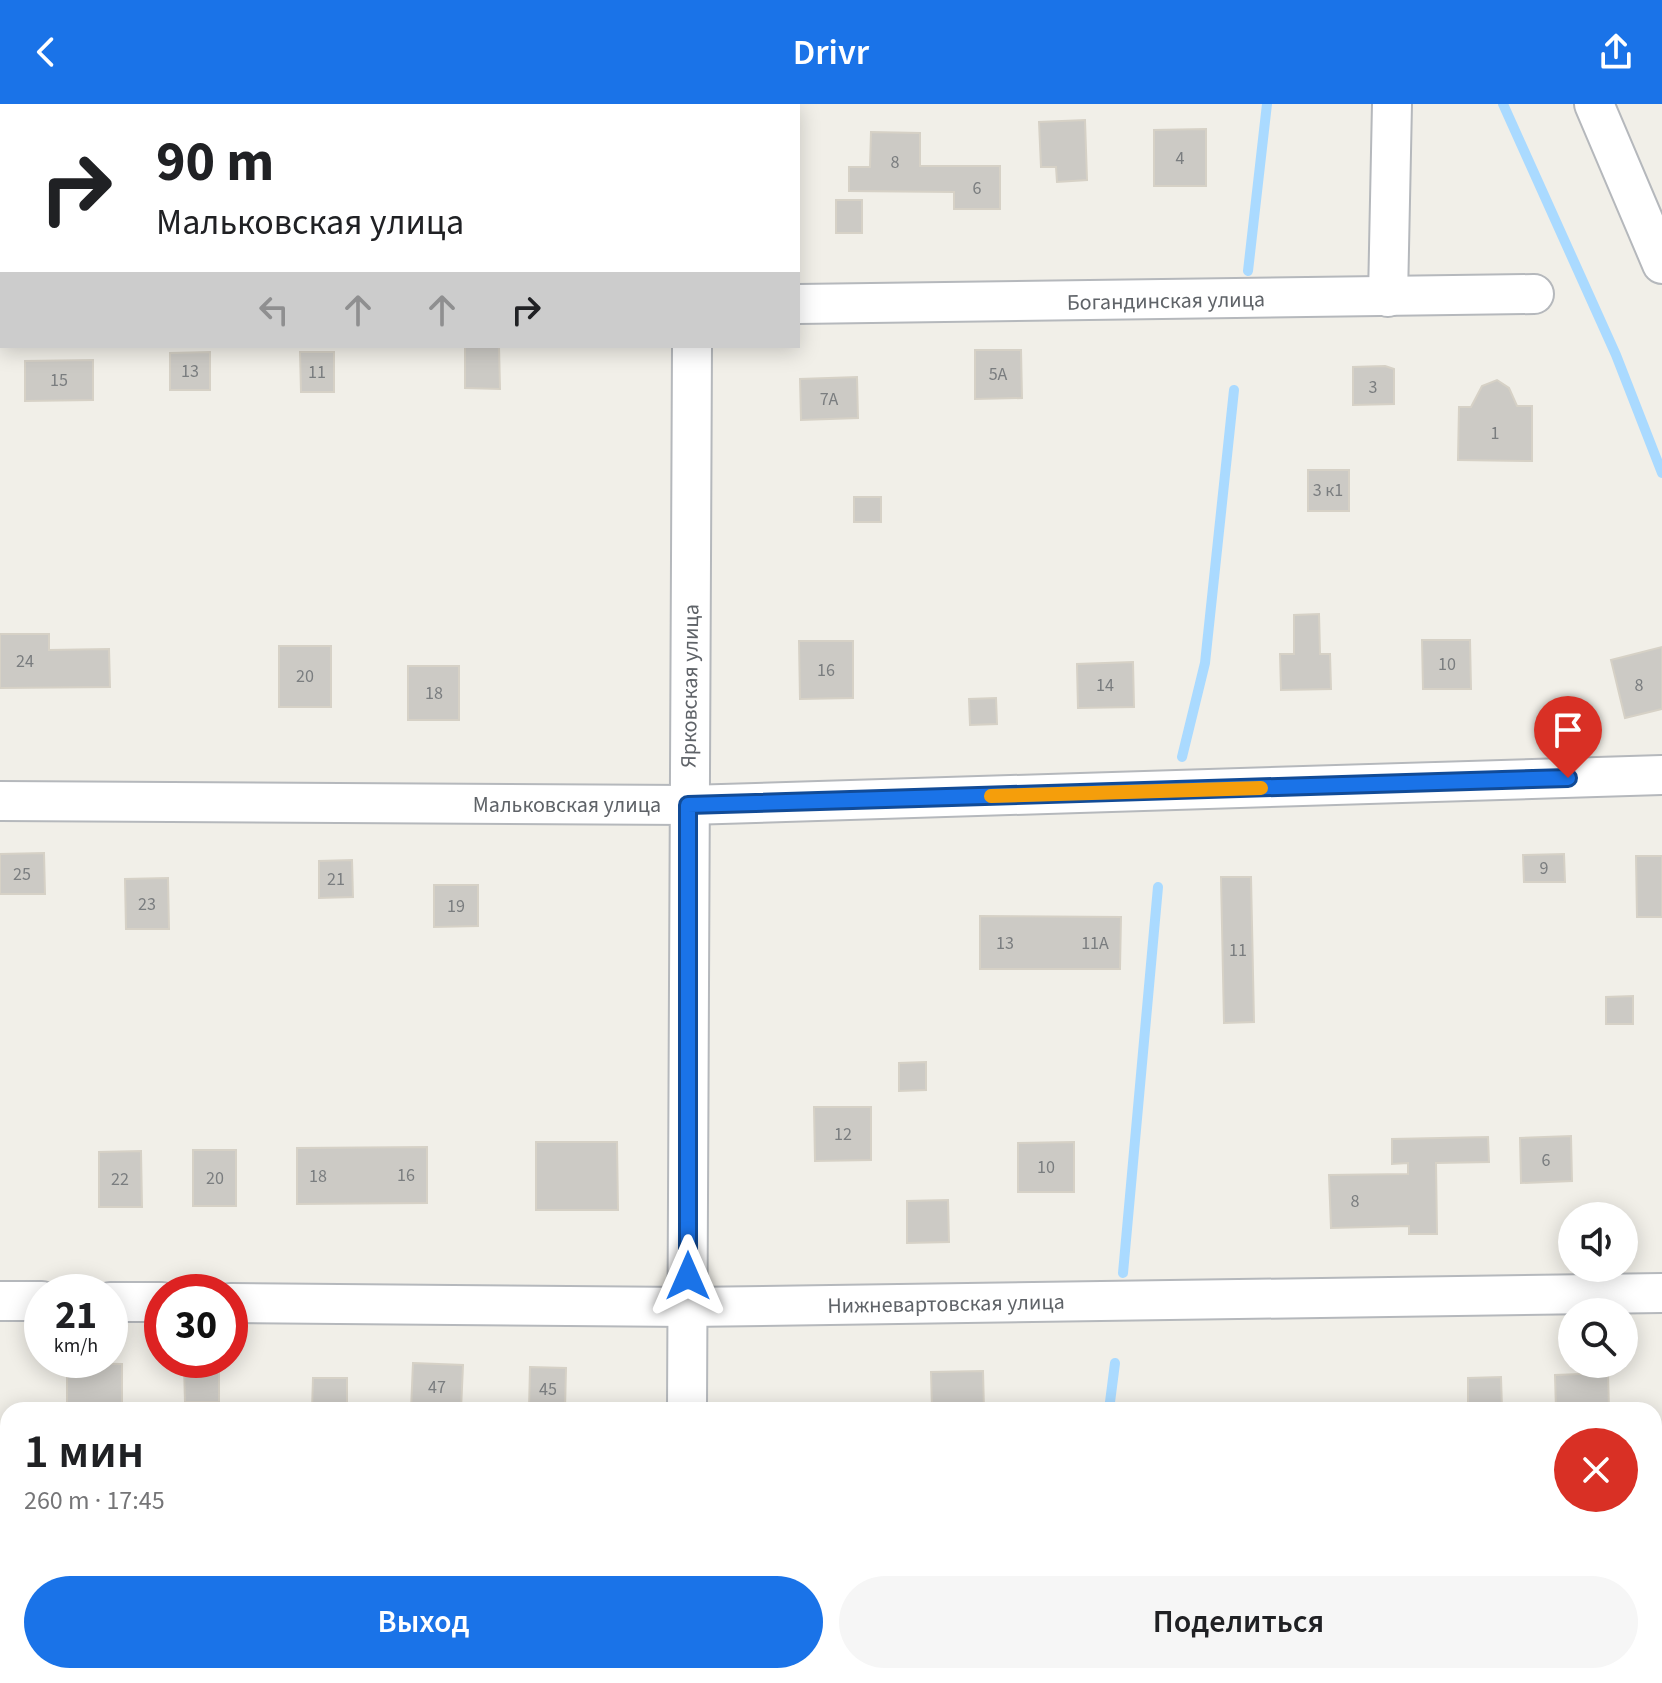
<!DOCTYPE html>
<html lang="ru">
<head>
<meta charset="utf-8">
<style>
  :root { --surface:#fff; --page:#f6f6f6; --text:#202124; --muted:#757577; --accent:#1a73e8 }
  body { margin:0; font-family:"Source Sans 3",sans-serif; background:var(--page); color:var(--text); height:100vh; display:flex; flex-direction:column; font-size:30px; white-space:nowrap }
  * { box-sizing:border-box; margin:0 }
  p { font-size:26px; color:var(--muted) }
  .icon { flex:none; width:44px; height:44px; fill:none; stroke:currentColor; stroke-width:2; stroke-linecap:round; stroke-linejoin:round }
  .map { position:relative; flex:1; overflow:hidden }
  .side { position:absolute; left:0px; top:1298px; width:1662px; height:282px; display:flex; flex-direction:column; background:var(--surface); border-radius:24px 24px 0 0; box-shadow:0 4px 20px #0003 }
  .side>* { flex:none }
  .top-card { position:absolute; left:0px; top:0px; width:800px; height:244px; box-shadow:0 4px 20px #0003; background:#fff; color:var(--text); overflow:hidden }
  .controls { position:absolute; left:1558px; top:1098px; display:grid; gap:16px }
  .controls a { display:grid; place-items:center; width:80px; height:80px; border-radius:50%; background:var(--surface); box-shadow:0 4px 20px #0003; font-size:40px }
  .speed { position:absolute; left:24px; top:1170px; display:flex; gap:16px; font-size:40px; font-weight:700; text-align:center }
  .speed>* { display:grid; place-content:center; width:104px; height:104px; border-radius:50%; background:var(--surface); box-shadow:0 4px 20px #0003; line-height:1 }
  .speed small { font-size:20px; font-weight:400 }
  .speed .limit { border:12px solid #d22; background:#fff; color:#111 }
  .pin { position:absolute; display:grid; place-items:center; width:68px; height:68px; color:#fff; margin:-82px -34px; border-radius:50% 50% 50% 0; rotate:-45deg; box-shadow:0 0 8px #0007 }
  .pin .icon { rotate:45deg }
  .me { position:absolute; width:88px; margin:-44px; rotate:0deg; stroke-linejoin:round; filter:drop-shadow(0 0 6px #0008) }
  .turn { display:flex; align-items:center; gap:28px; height:168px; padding:0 24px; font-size:36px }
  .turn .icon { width:104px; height:104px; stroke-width:2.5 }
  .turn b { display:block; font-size:56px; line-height:68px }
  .lanes { display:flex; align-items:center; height:76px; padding:0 24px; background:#0003; justify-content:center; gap:40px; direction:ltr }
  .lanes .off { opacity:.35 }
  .round { display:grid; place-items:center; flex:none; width:84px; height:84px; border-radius:42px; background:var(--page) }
  .overview { display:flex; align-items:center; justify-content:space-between; height:136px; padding:0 24px }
  h1 { font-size:48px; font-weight:600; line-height:60px }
  .cta { display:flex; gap:16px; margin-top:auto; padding:16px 24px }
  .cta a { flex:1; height:92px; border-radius:48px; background:var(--accent); color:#fff; font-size:32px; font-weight:600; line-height:92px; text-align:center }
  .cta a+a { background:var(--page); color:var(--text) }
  header { display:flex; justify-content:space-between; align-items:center; height:104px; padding:0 24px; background:var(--accent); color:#fff; font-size:36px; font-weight:600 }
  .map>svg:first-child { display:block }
</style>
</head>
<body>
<header><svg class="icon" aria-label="back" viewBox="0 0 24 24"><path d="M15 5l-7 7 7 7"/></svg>Drivr<svg class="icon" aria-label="share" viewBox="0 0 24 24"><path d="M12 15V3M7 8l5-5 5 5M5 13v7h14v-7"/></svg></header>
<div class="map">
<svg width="1662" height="1579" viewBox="0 0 1662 1579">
  <rect width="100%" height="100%" fill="#f1efe8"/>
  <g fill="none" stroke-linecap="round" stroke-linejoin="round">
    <g stroke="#aadaff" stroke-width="10">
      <polyline points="1503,0 1616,251 1662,369"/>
      <polyline points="1248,167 1267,0"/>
      <polyline points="1182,653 1205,559 1234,286"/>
      <polyline points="1123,1169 1158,783"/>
      <polyline points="1109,1306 1115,1259"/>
      <polyline points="1073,1579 1074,1572"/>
    </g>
  </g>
  <g fill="#cccac5" stroke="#d6d1c6" stroke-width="2">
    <polygon points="1085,16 1087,76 1057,78 1056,63 1041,63 1039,18"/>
    <polygon points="1206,25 1206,82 1154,82 1154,26"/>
    <polygon points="871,28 920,29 920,62 1000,62 1000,105 954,105 954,88 849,87 849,63 870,63"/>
    <rect x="836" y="96" width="26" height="33"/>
    <polygon points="465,242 499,242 500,285 465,284"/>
    <polygon points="975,246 1021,246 1022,294 975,295"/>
    <polygon points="210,248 210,286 170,286 170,249"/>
    <polygon points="300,248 334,248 334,288 301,288"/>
    <polygon points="93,256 93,296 25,297 25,257"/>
    <polygon points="1385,262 1394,265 1394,300 1353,301 1353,263"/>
    <polygon points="857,273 858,314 801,316 800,275"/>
    <polygon points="1497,276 1509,284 1517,302 1532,302 1532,357 1458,356 1459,303 1471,303 1482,282"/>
    <rect x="1308" y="366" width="41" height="41"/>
    <rect x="854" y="393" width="27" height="25"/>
    <polygon points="1319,510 1320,550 1330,550 1331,585 1281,586 1280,550 1294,550 1294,511"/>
    <polygon points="0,530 49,530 49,546 109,545 110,583 0,584"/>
    <polygon points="1422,536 1470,536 1471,585 1423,585"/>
    <polygon points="799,537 853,537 853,594 800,595"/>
    <rect x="279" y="542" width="52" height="61"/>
    <polygon points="1662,543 1662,605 1625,614 1611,556"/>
    <polygon points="1133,558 1134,603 1078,604 1077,560"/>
    <rect x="408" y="562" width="51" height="54"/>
    <polygon points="996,594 997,620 970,621 969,595"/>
    <polygon points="44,749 45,790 0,790 0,750"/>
    <polygon points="1564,750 1565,778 1524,778 1523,751"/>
    <polygon points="1636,752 1662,752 1662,813 1637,813"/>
    <polygon points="352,756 353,793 319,794 319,757"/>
    <polygon points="1221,773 1251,773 1254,918 1224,919"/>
    <polygon points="168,774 169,825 126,825 125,775"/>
    <polygon points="434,781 478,781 478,822 434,823"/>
    <polygon points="980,812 1121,813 1120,865 980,865"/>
    <polygon points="1633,892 1633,920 1606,920 1606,893"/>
    <polygon points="926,958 926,986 899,987 899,959"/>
    <polygon points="814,1003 871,1003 871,1056 815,1057"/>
    <polygon points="1571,1032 1572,1077 1521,1079 1520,1034"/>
    <polygon points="1488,1033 1489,1058 1436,1059 1437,1130 1409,1130 1409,1122 1331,1124 1329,1071 1408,1070 1408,1059 1392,1060 1392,1035"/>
    <polygon points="536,1038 617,1038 618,1106 536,1106"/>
    <polygon points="1074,1038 1074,1088 1018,1088 1018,1039"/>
    <polygon points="427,1043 427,1099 297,1100 297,1044"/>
    <rect x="193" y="1046" width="43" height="56"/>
    <polygon points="141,1047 142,1103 99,1103 99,1048"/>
    <polygon points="948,1096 949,1138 907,1139 907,1097"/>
    <polygon points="67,1259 122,1260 122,1306 67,1306"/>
    <polygon points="413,1259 463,1261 461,1306 411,1306"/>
    <polygon points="184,1262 219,1262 219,1298 185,1298"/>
    <polygon points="530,1263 566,1264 565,1306 529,1306"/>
    <polygon points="983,1267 984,1306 932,1306 931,1268"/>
    <polygon points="1608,1269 1609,1306 1556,1306 1555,1271"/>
    <polygon points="1501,1273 1502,1305 1468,1306 1468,1274"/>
    <polygon points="313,1274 347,1274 347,1306 312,1306"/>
  </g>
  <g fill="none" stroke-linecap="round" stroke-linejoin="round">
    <defs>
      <g id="minor">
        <polyline points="691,0 691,2"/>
        <polyline points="1594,0 1662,160"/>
        <polyline points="0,185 2,186"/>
        <polyline points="1388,193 1392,0"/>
        <polyline points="798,200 1534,190"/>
        <polyline points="0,697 688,701 1662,671"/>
        <polyline points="0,1197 42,1197"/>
        <polyline points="110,1198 162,1198"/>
        <polyline points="230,1199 688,1203 1662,1189"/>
        <polyline points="687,1306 692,242"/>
        <polyline points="684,1579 684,1572"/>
      </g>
    </defs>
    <use href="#minor" stroke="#b5b8bc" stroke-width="42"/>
    <use href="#minor" stroke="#fff" stroke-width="38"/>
  </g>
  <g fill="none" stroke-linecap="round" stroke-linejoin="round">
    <defs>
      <polyline id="route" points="688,1172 688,701 1568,674"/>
    </defs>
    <use href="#route" stroke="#114b97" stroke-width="20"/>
    <use href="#route" stroke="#1a73e8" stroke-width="14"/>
    <polyline stroke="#f59e0b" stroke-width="14" points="991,692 1261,684"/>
  </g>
  <g text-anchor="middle" stroke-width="6" stroke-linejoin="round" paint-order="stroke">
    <g font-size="18" fill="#7a7d7f">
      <text x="1180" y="60">4</text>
      <text x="895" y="64">8</text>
      <text x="977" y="90">6</text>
      <text x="190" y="273">13</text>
      <text x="317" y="274">11</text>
      <text x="998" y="276">5А</text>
      <text x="59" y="282">15</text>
      <text x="1373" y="289">3</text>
      <text x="829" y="301">7А</text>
      <text x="1495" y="335">1</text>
      <text x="1328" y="392">3 к1</text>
      <text x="25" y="563">24</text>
      <text x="1447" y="566">10</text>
      <text x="826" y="572">16</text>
      <text x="305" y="578">20</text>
      <text x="1105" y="587">14</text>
      <text x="1639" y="587">8</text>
      <text x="434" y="595">18</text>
      <text x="1544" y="770">9</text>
      <text x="22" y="776">25</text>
      <text x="336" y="781">21</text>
      <text x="147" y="806">23</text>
      <text x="456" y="808">19</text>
      <text x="1005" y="845">13</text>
      <text x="1095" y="845">11А</text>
      <text x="1238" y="852">11</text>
      <text x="843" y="1036">12</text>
      <text x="1546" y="1062">6</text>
      <text x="1046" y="1069">10</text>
      <text x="406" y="1077">16</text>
      <text x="318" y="1078">18</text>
      <text x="215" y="1080">20</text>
      <text x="120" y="1081">22</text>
      <text x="1355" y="1103">8</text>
      <text x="437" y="1289">47</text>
      <text x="548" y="1291">45</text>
    </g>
    <g font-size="22" fill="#5f6368" stroke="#fff">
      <text transform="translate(1166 196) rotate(-1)" y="8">Богандинская улица</text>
      <text transform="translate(689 582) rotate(-89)" y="8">Ярковская улица</text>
      <text x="567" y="708">Мальковская улица</text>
      <text transform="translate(946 1199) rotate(-1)" y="8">Нижневартовская улица</text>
    </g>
  </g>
</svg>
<div class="controls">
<a><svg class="icon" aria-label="sound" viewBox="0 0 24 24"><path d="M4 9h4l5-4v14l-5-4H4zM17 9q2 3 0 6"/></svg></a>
<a><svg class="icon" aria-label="search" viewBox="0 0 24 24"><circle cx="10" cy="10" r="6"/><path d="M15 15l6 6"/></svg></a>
</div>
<div class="speed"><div>21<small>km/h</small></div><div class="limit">30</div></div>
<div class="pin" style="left:1568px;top:674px;background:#d93025"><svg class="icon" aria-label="arrive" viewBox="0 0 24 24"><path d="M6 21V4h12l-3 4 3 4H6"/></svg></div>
<svg class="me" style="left:688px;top:1172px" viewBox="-20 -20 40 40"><path d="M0-17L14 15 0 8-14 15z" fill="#1a73e8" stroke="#fff" stroke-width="4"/></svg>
<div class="top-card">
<div class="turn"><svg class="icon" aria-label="right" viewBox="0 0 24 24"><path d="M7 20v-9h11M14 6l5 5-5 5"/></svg><div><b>90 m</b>Мальковская улица</div></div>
<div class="lanes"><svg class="icon off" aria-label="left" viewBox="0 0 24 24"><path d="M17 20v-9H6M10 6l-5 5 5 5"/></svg><svg class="icon off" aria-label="ahead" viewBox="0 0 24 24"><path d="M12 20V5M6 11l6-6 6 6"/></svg><svg class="icon off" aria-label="ahead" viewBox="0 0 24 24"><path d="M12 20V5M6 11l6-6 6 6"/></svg><svg class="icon" aria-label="right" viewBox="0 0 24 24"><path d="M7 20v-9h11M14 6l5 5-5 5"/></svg></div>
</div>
<section class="side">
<div class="overview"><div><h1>1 мин</h1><p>260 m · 17:45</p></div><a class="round" style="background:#d93025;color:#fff"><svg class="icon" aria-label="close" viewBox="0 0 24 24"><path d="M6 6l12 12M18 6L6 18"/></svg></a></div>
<div class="cta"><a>Выход</a><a>Поделиться</a></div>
</section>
</div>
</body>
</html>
